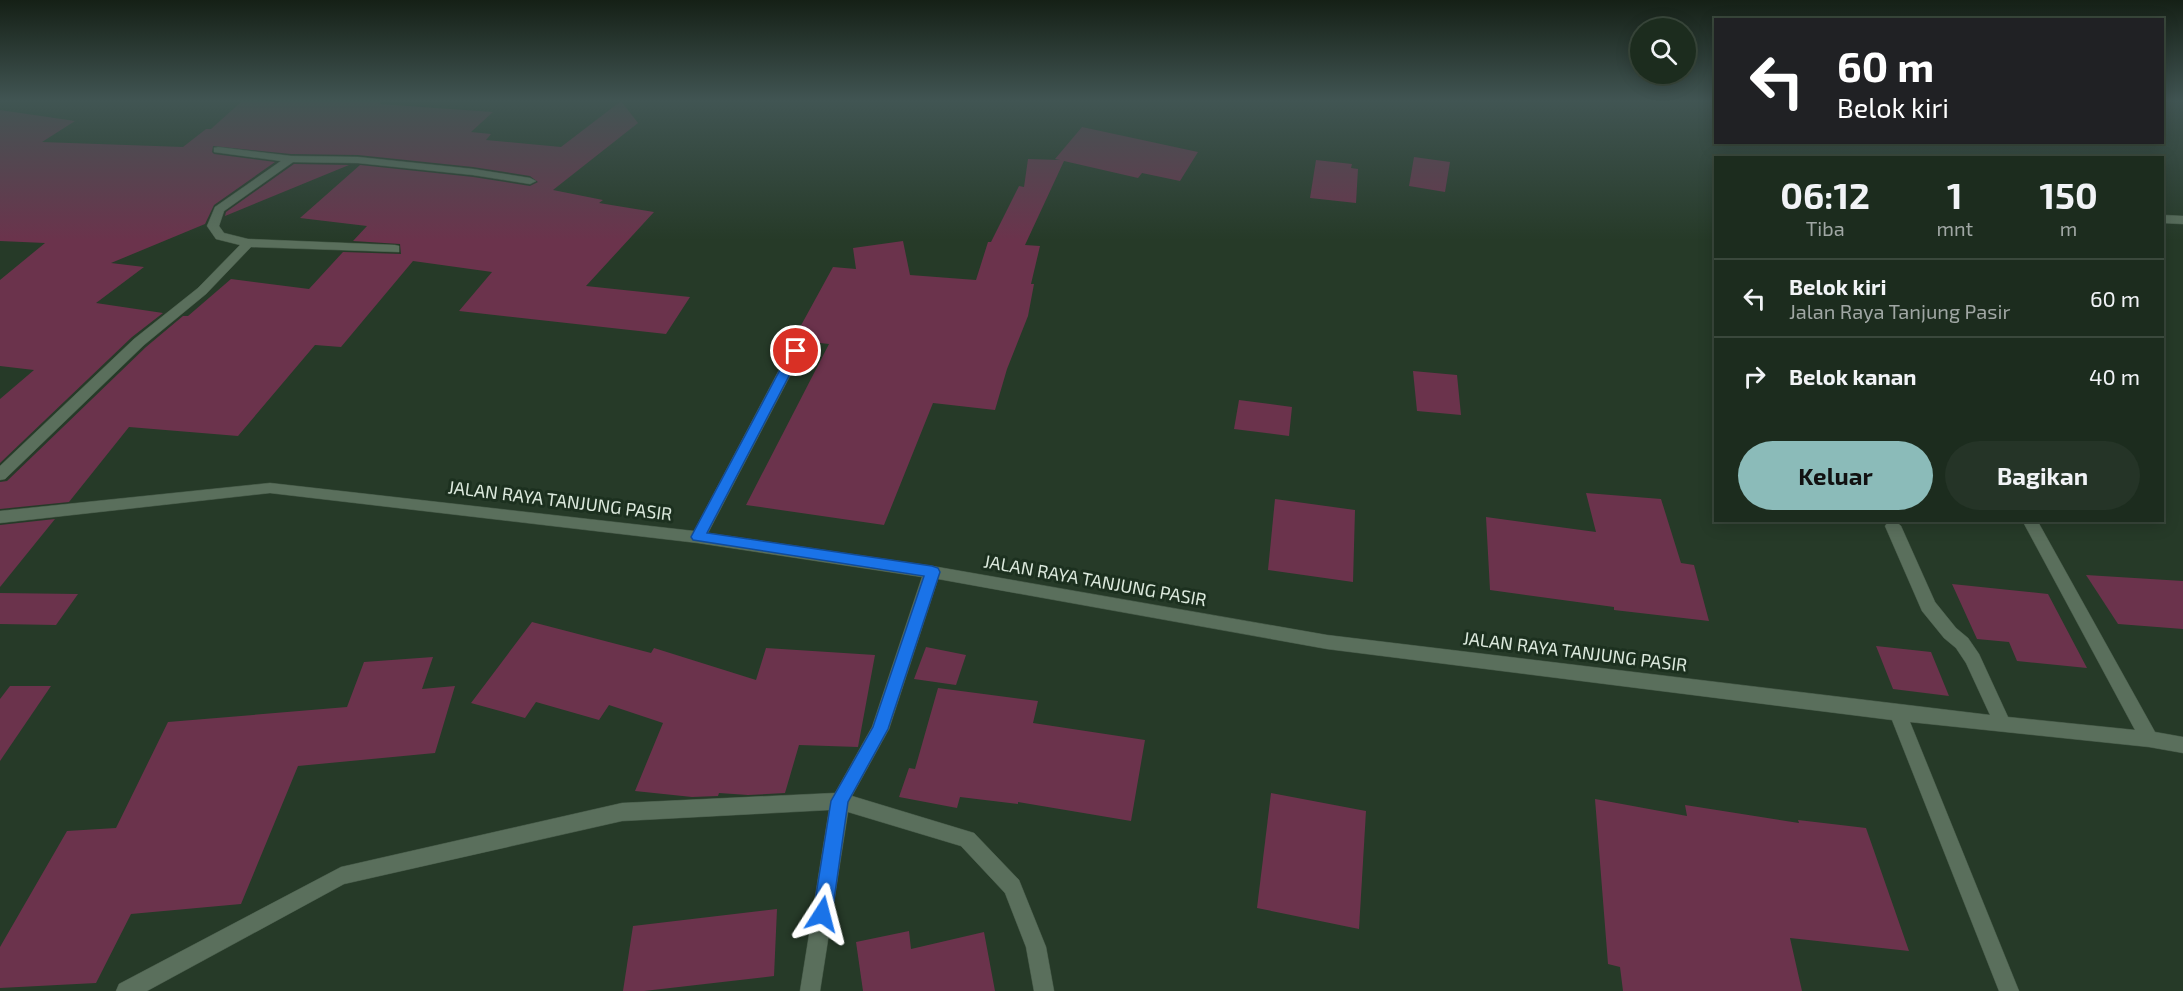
<!DOCTYPE html>
<html lang="id">
<head>
<meta charset="utf-8">
<style>
  :root { --surface:#1c2c1e; --page:#253427; --text:#f1f3f6; --muted:#a0a7a4; --line:#3a483c; --accent:#8bbbb9 }
  body { margin:0; font-family:"Exo 2",sans-serif; background:var(--page); color:var(--text); height:100vh; display:flex; flex-direction:column; font-size:22px; white-space:nowrap }
  * { box-sizing:border-box; margin:0 }
  p { font-size:20px; color:var(--muted) }
  .icon { flex:none; width:33px; height:33px; fill:none; stroke:currentColor; stroke-width:2; stroke-linecap:round; stroke-linejoin:round }
  .map { position:relative; flex:1; overflow:hidden }
  .sheet { position:absolute; left:1714px; top:156px; width:450px; height:366px; display:flex; flex-direction:column; background:var(--surface); border-radius:0px; box-shadow:0 3px 15px #0003,0 0 0 2px var(--line) }
  .sheet>* { flex:none }
  .hud { position:absolute; left:1714px; top:18px; width:450px; height:126px; border-radius:0px; box-shadow:0 3px 15px #0003,0 0 0 2px var(--line); background:#202124; color:#fff; overflow:hidden }
  .buttons { position:absolute; left:1630px; top:18px; display:grid; gap:12px }
  .buttons a { display:grid; place-items:center; width:66px; height:66px; border-radius:50%; background:var(--surface); box-shadow:0 3px 15px #0003,0 0 0 2px var(--line); font-size:30px }
  .pin { position:absolute; display:grid; place-items:center; width:51px; height:51px; color:#fff; margin:-26px; border:3px solid #fff; border-radius:50%; box-shadow:0 2px 6px #0007 }
  .me { position:absolute; width:66px; margin:-33px; rotate:9deg; stroke-linejoin:round; filter:drop-shadow(0 0 4px #0008) }
  .turn { display:flex; align-items:center; gap:21px; height:126px; padding:0 24px; font-size:27px }
  .turn .icon { width:78px; height:78px; stroke-width:2.5 }
  .turn b { display:block; font-size:42px; line-height:51px }
  .eta { display:flex; justify-content:space-evenly; align-items:center; height:102px; text-align:center }
  .eta b { font-size:36px; font-weight:700; line-height:42px }
  .action { display:flex; gap:12px; margin-top:auto; padding:12px 24px }
  .action a { flex:1; height:69px; border-radius:36px; background:var(--accent); color:#111; font-size:24px; font-weight:700; line-height:69px; text-align:center }
  .action a+a { background:var(--page); color:var(--text) }
  ul { padding:0; list-style:none }
  li { display:flex; align-items:center; gap:18px; height:78px; padding:0 24px; border-top:2px solid var(--line) }
  li div { flex:1 }
  li b { display:block; font-size:22px }
  li em { font-style:normal }
  .map>svg:first-child { display:block }
</style>
</head>
<body>
<div class="map">
<svg width="2183" height="991" viewBox="0 0 2183 991">
  <rect width="100%" height="100%" fill="#263a28"/>
  <g fill="#6b334c">
    <polygon points="242,101 381,102 380,104 493,112 471,132 491,134 486,140 561,147 621,101 638,123 553,190 603,200 599,203 654,212 586,286 690,297 666,334 459,311 492,272 413,261 341,347 315,345 238,436 129,427 69,502 0,509 0,482 7,481 146,347 183,316 188,316 231,279 309,289 343,252 401,254 400,244 353,241 367,226 300,218 360,165 473,177 530,186 538,182 530,176 473,167 358,155 291,154 213,146 212,152 214,154 275,162 214,205 205,224 111,263 144,267 96,303 163,313 132,337 0,463 0,399 34,370 0,366 0,280 45,243 0,241 0,110 75,121 42,142 183,147 206,129 211,129"/>
    <polygon points="1082,127 1198,152 1180,181 1142,173 1138,178 1064,161 1025,245 1040,246 1031,284 1034,284 1028,316 1007,369 995,410 933,403 884,525 746,505 829,344 793,340 833,267 856,269 853,248 903,241 910,275 976,280 988,242 991,242 1019,186 1024,187 1028,159 1060,160 1055,159"/>
    <polygon points="1414,157 1450,162 1445,192 1409,186"/>
    <polygon points="1316,160 1352,164 1351,168 1358,169 1356,203 1310,198"/>
    <polygon points="294,164 349,165 225,216 226,212"/>
    <polygon points="1413,371 1457,375 1461,415 1417,411"/>
    <polygon points="1239,400 1292,407 1289,436 1234,429"/>
    <polygon points="1586,493 1661,499 1681,563 1694,565 1709,621 1614,610 1614,607 1490,590 1486,517 1596,532"/>
    <polygon points="1275,499 1355,510 1353,582 1268,570"/>
    <polygon points="55,519 0,587 0,525"/>
    <polygon points="2086,575 2183,581 2183,629 2118,624"/>
    <polygon points="1952,584 2048,594 2087,668 2017,661 2009,642 1977,639"/>
    <polygon points="0,593 78,594 56,625 0,624"/>
    <polygon points="532,622 651,653 654,648 756,680 766,648 875,655 858,747 799,745 785,793 748,795 719,793 718,796 692,797 635,791 663,723 609,705 599,720 536,702 525,718 471,703"/>
    <polygon points="1876,646 1931,652 1949,696 1893,689"/>
    <polygon points="926,647 966,655 956,685 914,679"/>
    <polygon points="433,657 422,689 455,686 435,753 298,766 241,904 131,914 96,983 0,988 0,947 67,831 116,828 168,722 347,707 364,662"/>
    <polygon points="10,686 51,686 0,761 0,699"/>
    <polygon points="938,688 1038,701 1033,723 1145,740 1131,821 1018,802 1018,804 960,797 957,808 899,797 909,768 915,769"/>
    <polygon points="1271,793 1366,811 1359,929 1257,908"/>
    <polygon points="1595,799 1687,816 1685,805 1799,823 1798,820 1866,828 1909,951 1790,938 1802,991 1623,991 1620,967 1608,964"/>
    <polygon points="777,909 774,976 644,991 623,991 633,926"/>
    <polygon points="909,931 911,949 984,932 995,991 863,991 856,942"/>
  </g>
  <g fill="none" stroke-linecap="round" stroke-linejoin="round">
    <defs>
      <g id="minor">
        <polygon points="218,147 291,156 358,157 473,169 530,178 536,181 530,184 473,175 358,163 293,162 224,211 219,226 224,233 248,239 395,245 399,246 399,252 251,247 206,294 144,345 5,479 0,480 0,466 134,339 198,288 240,245 216,239 207,226 215,207 281,161 214,152 214,148"/>
        <polygon points="2163,215 2183,216 2183,224 2163,223"/>
        <polygon points="796,347 803,351 708,533 932,566 1327,635 1990,715 1966,663 1956,648 1944,638 1922,611 1885,526 1888,522 1894,520 1901,526 1935,602 1956,628 1968,638 1979,654 2008,717 2135,730 2022,520 2037,520 2155,732 2183,737 2183,753 2149,747 1910,722 2019,991 1999,991 1892,720 1327,649 938,579 889,729 852,796 974,833 1019,880 1046,947 1054,991 1034,991 1026,947 1005,893 961,846 848,812 820,991 800,991 829,810 622,821 344,884 147,991 116,991 119,984 341,867 622,803 835,793 872,727 922,577 698,543 270,493 0,523 0,511 270,483 694,531 789,351"/>
      </g>
    </defs>
    <use href="#minor" stroke="#435645" stroke-width="1"/>
    <use href="#minor" fill="#5a6f5c" fill-rule="evenodd"/>
  </g>
  <linearGradient id="sky" x2="0" y2="1"><stop stop-color="#152016"/><stop offset="0.42" stop-color="#415553"/><stop offset="1" stop-color="#415553" stop-opacity="0"/></linearGradient>
  <rect width="2183" height="240" fill="url(#sky)"/>
  <polygon fill="#1a73e8" stroke="#114b97" stroke-width="1.5" points="796,347 802,351 707,533 932,566 938,568 940,572 888,729 848,802 832,914 829,920 822,923 816,920 813,914 831,801 873,727 924,576 693,540 691,537 790,351"/>
  <g text-anchor="middle" stroke-width="6" stroke-linejoin="round" paint-order="stroke">
    <g font-size="18" fill="#dce9dd" stroke="#1c301f">
      <text transform="translate(560 501) rotate(7)" y="6">JALAN RAYA TANJUNG PASIR</text>
      <text transform="translate(1095 581) rotate(10)" y="6">JALAN RAYA TANJUNG PASIR</text>
      <text transform="translate(1575 652) rotate(7)" y="6">JALAN RAYA TANJUNG PASIR</text>
    </g>
  </g>
</svg>
<div class="buttons">
<a><svg class="icon" aria-label="search" viewBox="0 0 24 24"><circle cx="10" cy="10" r="6"/><path d="M15 15l6 6"/></svg></a>
</div>
<div class="pin" style="left:796px;top:351px;background:#d93025"><svg class="icon" aria-label="arrive" viewBox="0 0 24 24"><path d="M6 21V4h12l-3 4 3 4H6"/></svg></div>
<svg class="me" style="left:822px;top:914px" viewBox="-20 -20 40 40"><path d="M0-17L14 15 0 8-14 15z" fill="#1a73e8" stroke="#fff" stroke-width="4"/></svg>
<div class="hud">
<div class="turn"><svg class="icon" aria-label="left" viewBox="0 0 24 24"><path d="M17 20v-9H6M10 6l-5 5 5 5"/></svg><div><b>60 m</b>Belok kiri</div></div>
</div>
<section class="sheet">
<div class="eta">
<div><b>06:12</b><p>Tiba</p></div>
<div><b>1</b><p>mnt</p></div>
<div><b>150</b><p>m</p></div>
</div>
<ul>
<li><svg class="icon" aria-label="left" viewBox="0 0 24 24"><path d="M17 20v-9H6M10 6l-5 5 5 5"/></svg><div><b>Belok kiri</b><p>Jalan Raya Tanjung Pasir</p></div><em>60 m</em></li>
<li><svg class="icon" aria-label="right" viewBox="0 0 24 24"><path d="M7 20v-9h11M14 6l5 5-5 5"/></svg><div><b>Belok kanan</b></div><em>40 m</em></li>
</ul>
<div class="action"><a>Keluar</a><a>Bagikan</a></div>
</section>
</div>
</body>
</html>
